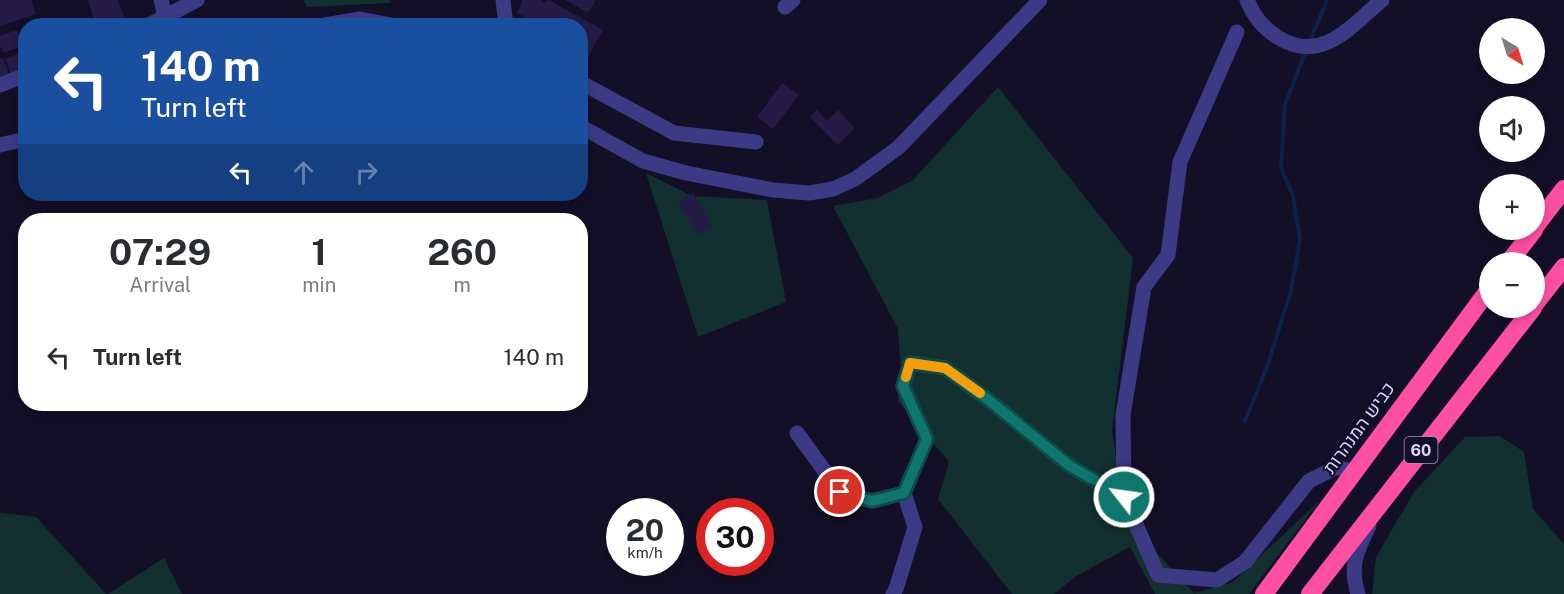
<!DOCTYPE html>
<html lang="en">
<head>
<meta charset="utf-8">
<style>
  :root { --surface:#fff; --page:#f2f2f3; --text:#2b2b33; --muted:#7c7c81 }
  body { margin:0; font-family:"Public Sans",Heebo,sans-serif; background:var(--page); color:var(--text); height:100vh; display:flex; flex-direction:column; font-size:22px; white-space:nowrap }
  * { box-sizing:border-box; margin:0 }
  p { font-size:20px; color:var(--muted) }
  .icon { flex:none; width:33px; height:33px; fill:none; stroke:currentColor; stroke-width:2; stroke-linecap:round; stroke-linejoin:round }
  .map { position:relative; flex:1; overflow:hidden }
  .panel { position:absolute; left:18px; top:213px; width:570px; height:198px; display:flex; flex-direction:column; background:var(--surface); border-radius:24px; box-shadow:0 3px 9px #0003 }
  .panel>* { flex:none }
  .banner { position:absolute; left:18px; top:18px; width:570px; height:183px; border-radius:24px; box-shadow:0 3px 9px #0003; background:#1a4fa0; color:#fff; overflow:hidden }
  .needle { width:39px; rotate:142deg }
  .buttons { position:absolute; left:1479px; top:18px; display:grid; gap:12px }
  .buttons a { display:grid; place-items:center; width:66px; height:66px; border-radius:50%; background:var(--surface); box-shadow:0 3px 9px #0003; font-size:30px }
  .speed { position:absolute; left:606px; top:498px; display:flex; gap:12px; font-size:30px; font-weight:700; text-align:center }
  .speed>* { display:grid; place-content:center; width:78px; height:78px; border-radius:50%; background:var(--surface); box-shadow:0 3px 9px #0003; line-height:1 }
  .speed small { font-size:15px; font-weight:400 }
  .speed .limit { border:9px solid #d22; background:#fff; color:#111 }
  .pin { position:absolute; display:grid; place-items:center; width:51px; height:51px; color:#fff; margin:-26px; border:3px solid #fff; border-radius:50%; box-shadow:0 2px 6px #0007 }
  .me { position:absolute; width:66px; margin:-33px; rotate:300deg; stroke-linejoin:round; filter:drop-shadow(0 0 4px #0008) }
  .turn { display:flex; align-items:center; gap:21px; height:126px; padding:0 24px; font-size:27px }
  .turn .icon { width:78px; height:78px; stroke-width:2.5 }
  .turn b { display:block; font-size:42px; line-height:51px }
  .lanes { display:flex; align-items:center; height:57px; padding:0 24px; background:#0003; justify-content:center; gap:30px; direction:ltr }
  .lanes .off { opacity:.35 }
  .eta { display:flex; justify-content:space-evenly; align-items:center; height:102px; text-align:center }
  .eta b { font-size:36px; font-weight:700; line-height:42px }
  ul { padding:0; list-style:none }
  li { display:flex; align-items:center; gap:18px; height:84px; padding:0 24px }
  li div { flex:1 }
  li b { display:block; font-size:22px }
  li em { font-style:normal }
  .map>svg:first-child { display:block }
</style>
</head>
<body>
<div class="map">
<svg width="1564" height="594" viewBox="0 0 1564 594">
  <rect width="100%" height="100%" fill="#130f26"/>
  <g fill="#12302f">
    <polygon points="304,0 390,0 390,3 307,7"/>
    <polygon points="998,87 1133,258 1112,431 1125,519 1194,593 1233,582 1320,500 1249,594 1155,594 1130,547 1076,576 1054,594 1012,594 938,499 949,462 898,401 901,373 898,329 833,206 878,198 913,180"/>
    <polygon points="646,173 692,196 767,200 786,302 698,337"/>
    <polygon points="1500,436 1524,452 1533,509 1564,544 1564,594 1372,594 1376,557 1414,492 1465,437"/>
    <polygon points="0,513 36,517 106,594 0,594"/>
    <polygon points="164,558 182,594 108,594"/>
  </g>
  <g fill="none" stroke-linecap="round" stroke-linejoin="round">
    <g stroke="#0c2248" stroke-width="4">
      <polyline points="1310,41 1327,0"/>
      <polyline points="1245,421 1267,367 1291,291 1300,239 1293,196 1281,167 1285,104 1306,51"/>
    </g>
  </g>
  <g fill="#241b47">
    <polygon points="0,0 31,0 36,14 0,26"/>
    <polygon points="88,0 118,0 126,23 120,26 96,26"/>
    <polygon points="523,0 541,0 546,3 549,0 603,30 580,71 580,26 520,26 525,17 517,13"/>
    <polygon points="566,0 596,0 588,13"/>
    <polygon points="17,30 22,46 3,53 0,46 0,36"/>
    <polygon points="26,51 26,69 11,74 5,59"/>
    <polygon points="3,58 9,74 0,77 0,59"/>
    <polygon points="782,83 799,95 773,129 757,117"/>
    <polygon points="817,110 827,121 838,110 855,128 838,145 810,117"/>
    <polygon points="693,193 713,226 700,235 678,203"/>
  </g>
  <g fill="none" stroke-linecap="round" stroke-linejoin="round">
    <g stroke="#3d3a85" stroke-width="15">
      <polyline points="161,0 165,16"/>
      <polyline points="503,0 506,26"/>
      <path d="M1247 0C1254 17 1263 28 1279 38 1322 64 1351 26 1382 0"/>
      <polyline points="785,7 793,0"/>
      <polyline points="147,26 197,0"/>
      <polyline points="319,26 360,19 397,26"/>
      <polyline points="580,82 674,133 756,142"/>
      <polyline points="0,85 26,75"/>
      <polyline points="580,126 643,161 686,173 773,190 809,193 833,189 855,179 899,147 1040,0"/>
      <polyline points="0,145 26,139"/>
      <polyline points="797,433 840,492 872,501 904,493 927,439 903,386 910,363 945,368 986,398 1070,466 1124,497 1158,575 1217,580 1245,562 1309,481 1337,467 1353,472"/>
      <polyline points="1124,497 1123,415 1144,287 1168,255 1180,162 1237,32"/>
      <polyline points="893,594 896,589 915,527 904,493"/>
      <path d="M1358 594C1349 565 1357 551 1369 526"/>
    </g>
    <g stroke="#ff4fa3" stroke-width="18">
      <polyline points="1534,228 1564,189"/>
      <polyline points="1509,262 1534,230"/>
      <polyline points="1534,305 1564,267"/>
      <polyline points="1264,594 1490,288"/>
      <polyline points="1310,594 1533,308"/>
    </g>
  </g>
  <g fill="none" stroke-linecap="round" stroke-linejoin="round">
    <defs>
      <polyline id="route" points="840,492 872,501 904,493 927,439 903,386 910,363 945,368 986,398 1070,466 1124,497"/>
    </defs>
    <use href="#route" stroke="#0a4d48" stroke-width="15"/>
    <use href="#route" stroke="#0f766e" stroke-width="10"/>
    <polyline stroke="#f59e0b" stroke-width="10" points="906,377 910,363 945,368 980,393"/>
  </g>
  <g text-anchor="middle" stroke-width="4.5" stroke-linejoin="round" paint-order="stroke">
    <rect fill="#130f26" stroke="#9e99be" stroke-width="1.5" x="1404.5" y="437" width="33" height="26" rx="4.5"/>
    <g font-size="16" font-weight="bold" fill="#d9d4ff">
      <text x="1421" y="456">60</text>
    </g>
    <g font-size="18" fill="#d9d4ff" stroke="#130f26">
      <text transform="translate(1359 428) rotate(-54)" y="6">כביש המנהרות</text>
    </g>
  </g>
</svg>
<div class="buttons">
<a><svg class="needle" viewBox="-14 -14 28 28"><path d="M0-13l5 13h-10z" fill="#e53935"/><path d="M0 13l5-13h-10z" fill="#7c7c81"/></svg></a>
<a><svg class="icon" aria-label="sound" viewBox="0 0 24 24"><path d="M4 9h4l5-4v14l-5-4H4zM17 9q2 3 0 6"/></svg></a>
<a>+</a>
<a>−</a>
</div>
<div class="speed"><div>20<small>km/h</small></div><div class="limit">30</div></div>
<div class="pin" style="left:840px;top:492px;background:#d93025"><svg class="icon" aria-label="arrive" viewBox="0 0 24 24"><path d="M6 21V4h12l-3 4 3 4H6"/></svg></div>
<svg class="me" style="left:1124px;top:497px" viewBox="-20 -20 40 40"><circle r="17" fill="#0f766e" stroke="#fff" stroke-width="3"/><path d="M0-11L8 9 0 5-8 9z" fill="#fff"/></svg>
<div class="banner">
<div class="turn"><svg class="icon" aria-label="left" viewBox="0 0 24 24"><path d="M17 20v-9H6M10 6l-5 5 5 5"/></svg><div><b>140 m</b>Turn left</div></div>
<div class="lanes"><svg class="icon" aria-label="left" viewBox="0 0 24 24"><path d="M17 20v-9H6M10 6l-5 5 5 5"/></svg><svg class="icon off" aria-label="ahead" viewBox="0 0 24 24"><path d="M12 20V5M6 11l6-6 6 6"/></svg><svg class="icon off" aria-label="right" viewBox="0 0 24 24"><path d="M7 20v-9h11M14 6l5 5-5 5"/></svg></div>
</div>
<section class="panel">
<div class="eta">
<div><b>07:29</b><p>Arrival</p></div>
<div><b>1</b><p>min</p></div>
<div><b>260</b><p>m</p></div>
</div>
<ul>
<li><svg class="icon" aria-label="left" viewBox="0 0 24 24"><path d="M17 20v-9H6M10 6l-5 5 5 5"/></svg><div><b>Turn left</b></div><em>140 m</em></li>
</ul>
</section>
</div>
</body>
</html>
